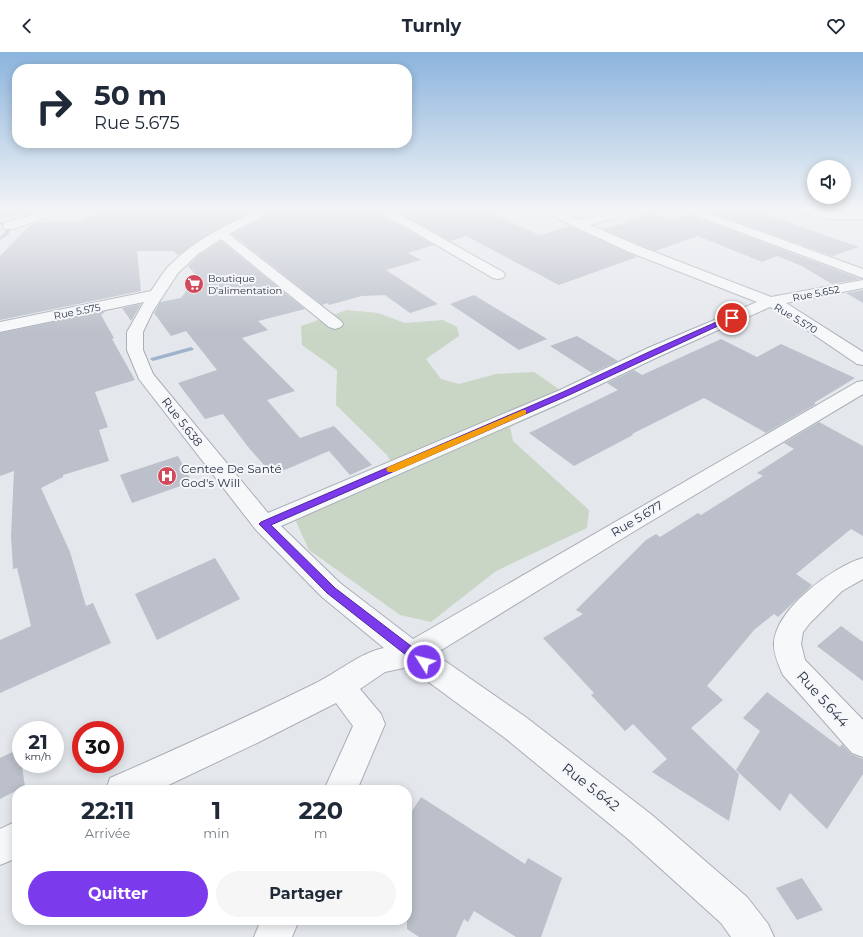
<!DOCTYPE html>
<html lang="fr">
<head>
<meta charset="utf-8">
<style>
  :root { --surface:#fff; --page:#f6f6f7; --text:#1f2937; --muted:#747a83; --accent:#7c3aed }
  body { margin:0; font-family:Montserrat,sans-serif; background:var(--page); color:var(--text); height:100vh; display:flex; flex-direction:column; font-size:15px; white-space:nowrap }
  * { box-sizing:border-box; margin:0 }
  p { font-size:13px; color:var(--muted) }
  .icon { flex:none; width:22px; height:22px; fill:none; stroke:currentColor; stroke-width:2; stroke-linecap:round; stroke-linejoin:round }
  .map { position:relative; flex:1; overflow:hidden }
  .details { position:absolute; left:12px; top:733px; width:400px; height:140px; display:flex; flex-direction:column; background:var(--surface); border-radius:16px; box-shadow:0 2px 10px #0003 }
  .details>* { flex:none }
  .guide { position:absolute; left:12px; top:12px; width:400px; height:84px; border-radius:16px; box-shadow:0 2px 10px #0003; background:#fff; color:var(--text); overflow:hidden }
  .tools { position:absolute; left:807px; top:108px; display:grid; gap:8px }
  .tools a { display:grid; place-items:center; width:44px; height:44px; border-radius:50%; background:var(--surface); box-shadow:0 2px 10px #0003; font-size:20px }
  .speed { position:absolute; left:12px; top:669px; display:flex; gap:8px; font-size:20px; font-weight:700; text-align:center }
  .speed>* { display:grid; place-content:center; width:52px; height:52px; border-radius:50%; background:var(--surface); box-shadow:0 2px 10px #0003; line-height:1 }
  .speed small { font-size:10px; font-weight:400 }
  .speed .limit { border:6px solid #d22; background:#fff; color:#111 }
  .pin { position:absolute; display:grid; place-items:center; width:34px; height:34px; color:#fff; margin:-17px; border:2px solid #fff; border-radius:50%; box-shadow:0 1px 4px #0007 }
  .me { position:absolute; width:44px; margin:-22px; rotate:306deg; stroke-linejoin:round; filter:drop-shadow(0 0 3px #0008) }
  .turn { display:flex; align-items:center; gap:14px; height:84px; padding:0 16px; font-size:18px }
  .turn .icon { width:52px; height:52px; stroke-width:2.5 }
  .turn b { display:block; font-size:28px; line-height:34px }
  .eta { display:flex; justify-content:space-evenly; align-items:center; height:68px; text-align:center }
  .eta b { font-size:24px; font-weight:700; line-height:28px }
  .cta { display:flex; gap:8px; margin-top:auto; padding:8px 16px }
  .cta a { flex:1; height:46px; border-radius:24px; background:var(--accent); color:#fff; font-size:16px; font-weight:700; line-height:46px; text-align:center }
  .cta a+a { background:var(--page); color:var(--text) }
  header { display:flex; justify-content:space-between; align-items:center; height:52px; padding:0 16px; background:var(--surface); font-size:18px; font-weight:700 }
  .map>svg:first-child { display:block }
</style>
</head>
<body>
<header><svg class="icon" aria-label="back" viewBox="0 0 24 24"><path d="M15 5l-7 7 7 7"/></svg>Turnly<svg class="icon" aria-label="heart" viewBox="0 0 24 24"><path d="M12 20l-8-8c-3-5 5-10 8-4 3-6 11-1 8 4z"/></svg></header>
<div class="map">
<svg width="863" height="885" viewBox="0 0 863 885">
  <rect width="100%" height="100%" fill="#e4e7ec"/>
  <g fill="#c9d6c5">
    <polygon points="0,158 54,158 0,167"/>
    <polygon points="347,258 378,261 405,271 443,268 457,275 459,284 426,307 441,327 459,332 496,322 534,320 566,342 560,353 510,375 513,389 589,458 587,476 496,519 431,570 400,563 309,498 294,465 392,412 387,403 336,353 337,318 302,293 301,274"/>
  </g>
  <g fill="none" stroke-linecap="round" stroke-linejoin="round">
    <g fill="#9fb4cc" fill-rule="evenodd">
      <polygon points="0,169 11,175 9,182 0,188 0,185 5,180 7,175 0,172"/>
      <polygon points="191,295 194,297 193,298 153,309 150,307 151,306"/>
    </g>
  </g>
  <g fill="#bbc0ca">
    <polygon points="97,158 255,158 210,181 178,203 174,199 137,199 141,239 0,268 0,204 30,173 40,170 83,169 84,165 93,164"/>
    <polygon points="274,158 377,158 379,161 434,193 408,201 421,208 386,218 438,252 410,261 385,243 362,244 329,253 327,251 322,253 232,182 271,161"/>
    <polygon points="394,158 485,158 539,183 570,174 637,205 559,233 466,184 450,189"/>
    <polygon points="725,158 753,158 859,195 832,204 710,160"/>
    <polygon points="650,161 668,167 691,163 861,227 832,232 802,214 777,204 762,210 698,184 655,199 602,177 626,171 625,169"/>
    <polygon points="221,189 305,257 258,269 268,278 242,286 295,339 267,348 300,386 334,374 372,413 350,423 329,399 273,423 249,396 223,362 205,367 178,331 217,318 186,279 171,284 154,261 160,250 181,246 197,224 188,214 199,203"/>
    <polygon points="863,238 863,251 846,241"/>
    <polygon points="474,243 547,287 519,298 450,252"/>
    <polygon points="141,252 131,269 122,256"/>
    <polygon points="106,259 101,263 114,286 112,287 135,328 95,340 108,375 99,378 109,409 63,423 63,425 41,436 70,500 86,554 93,551 111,591 0,641 0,588 31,574 17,516 13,517 11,484 14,419 0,424 0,281"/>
    <polygon points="577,284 618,309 592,321 550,294"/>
    <polygon points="721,287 757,305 781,292 855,326 814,351 816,352 766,381 704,346 632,382 633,383 574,414 529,381 618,338 607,331 634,318 642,323"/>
    <polygon points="819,370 863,394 863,484 851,477 796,522 812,533 778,565 774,562 755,577 707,634 723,648 691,676 739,722 729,769 652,720 667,707 633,672 625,679 591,643 594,641 543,586 583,562 576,558 646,488 656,482 660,485 698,461 701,463 763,424 757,421 794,397 784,391"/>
    <polygon points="178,404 192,430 132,451 120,423"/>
    <polygon points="215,506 240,547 157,588 135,542"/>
    <polygon points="841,574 863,590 863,629 817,594"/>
    <polygon points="767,640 840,695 842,692 851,702 863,707 863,722 827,777 790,741 780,759 736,718 760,679 743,666"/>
    <polygon points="19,697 25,734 0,747 0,706"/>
    <polygon points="421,745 525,812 528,806 562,826 541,885 516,885 474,859 468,870 464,867 456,885 419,885 407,877 407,767"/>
    <polygon points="802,826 823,858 797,868 776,836"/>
  </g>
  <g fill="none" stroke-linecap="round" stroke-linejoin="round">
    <defs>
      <g id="street">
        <polygon points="49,158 65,158 63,160 13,177 5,177 3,174 5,171"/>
        <path d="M258 158H272L270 160 229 182 341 269 343 272 341 275 335 277 329 275 221 187 198 202 178 221 153 259 143 280V298L153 322 268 461 560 338 648 296 757 250 629 200 543 160 542 158H556L580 168 620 158H637L636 160 590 173 639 194 771 245 863 228V236L786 251 863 300V313L857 312 779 259 770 255 660 304 572 346 281 474 340 531 413 587 857 330 863 329V342L633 480 435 602 527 666 652 763 747 845 768 872 774 885H731L721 871 628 787 505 686 408 615 385 620 360 637 381 662 385 672 357 738H324L353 674 336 651 259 690 158 738H106L110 726C179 696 247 665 314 632 337 621 359 601 384 596L322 545 256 478 139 327 127 298V280L144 250 0 280V270L151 239C157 231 162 221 169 214 194 188 226 173 258 158Z"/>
        <polygon points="378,158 392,158 503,220 505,223 503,226 498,227 493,226 380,160"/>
        <polygon points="685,158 701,158 863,217 863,226 687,160"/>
        <path d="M796 158H813L840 161 863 159V167C840 169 820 167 798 160Z"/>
        <path d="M863 506V527L842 539 810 571 803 580 801 592 805 608 863 668V705L852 701 783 623C779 614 773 601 774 591 776 557 832 515 863 506Z"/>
        <polygon points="17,769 17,806 0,813 0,777"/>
        <polygon points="261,868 299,868 292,885 254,885"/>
      </g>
    </defs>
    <use href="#street" stroke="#a9aeb7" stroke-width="2"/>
    <use href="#street" fill="#f7f8fa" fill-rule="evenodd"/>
  </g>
  <linearGradient id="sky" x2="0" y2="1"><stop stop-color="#8bb4dd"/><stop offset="0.56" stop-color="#f3f4f6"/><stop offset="1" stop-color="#f3f4f6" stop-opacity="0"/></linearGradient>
  <rect width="863" height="281" fill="url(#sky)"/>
  <polygon fill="#7c3aed" stroke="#51269a" points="730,264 735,266 569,343 271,473 335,536 428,607 430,610 428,614 424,615 420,614 327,541 259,472 261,470 563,340 651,299"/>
  <polygon fill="#f59e0b" points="523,358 526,358 526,362 394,420 388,420 386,417 388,415"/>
  <defs>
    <symbol id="supermarket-disc" viewBox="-11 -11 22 22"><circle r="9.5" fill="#d1495b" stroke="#f4f6f9"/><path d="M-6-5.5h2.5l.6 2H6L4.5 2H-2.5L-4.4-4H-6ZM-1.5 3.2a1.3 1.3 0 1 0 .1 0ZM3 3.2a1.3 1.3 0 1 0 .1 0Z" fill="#fff"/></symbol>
    <symbol id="hospital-disc" viewBox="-11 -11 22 22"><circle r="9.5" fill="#d1495b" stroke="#f4f6f9"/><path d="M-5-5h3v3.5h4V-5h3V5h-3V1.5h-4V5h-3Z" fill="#fff"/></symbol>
  </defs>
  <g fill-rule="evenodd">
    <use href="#supermarket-disc" x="183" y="221" width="22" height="22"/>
    <use href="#hospital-disc" x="156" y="413" width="22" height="22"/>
  </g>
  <g text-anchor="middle" stroke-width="4" stroke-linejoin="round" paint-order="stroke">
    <g font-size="10" fill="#2b3445" stroke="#f4f6f9" text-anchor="start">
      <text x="208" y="230">Boutique<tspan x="208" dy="12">D'alimentation</tspan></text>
    </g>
    <g font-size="10" fill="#2b3445" stroke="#f4f6f9">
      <text transform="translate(816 241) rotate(-11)" y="4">Rue 5.652</text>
      <text transform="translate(77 259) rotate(-11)" y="4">Rue 5.575</text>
      <text transform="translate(796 266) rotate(31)" y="4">Rue 5.570</text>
    </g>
    <g font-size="12" fill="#2b3445" stroke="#f4f6f9">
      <text transform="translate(182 370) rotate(52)" y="4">Rue 5.638</text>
      <text transform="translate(637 467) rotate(-31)" y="4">Rue 5.677</text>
    </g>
    <g font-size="12" fill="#2b3445" stroke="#f4f6f9" text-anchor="start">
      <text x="181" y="421">Centee De Santé<tspan x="181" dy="14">God's Will</tspan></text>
    </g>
    <g font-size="14" fill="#2b3445" stroke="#f4f6f9">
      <text transform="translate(823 647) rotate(48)" y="5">Rue 5.644</text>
      <text transform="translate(591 735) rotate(38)" y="5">Rue 5.642</text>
    </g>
  </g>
</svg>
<div class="tools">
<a><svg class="icon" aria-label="sound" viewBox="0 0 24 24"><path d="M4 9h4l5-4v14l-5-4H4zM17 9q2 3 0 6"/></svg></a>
</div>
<div class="speed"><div>21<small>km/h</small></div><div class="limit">30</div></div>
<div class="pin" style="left:732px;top:266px;background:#d93025"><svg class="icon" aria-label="arrive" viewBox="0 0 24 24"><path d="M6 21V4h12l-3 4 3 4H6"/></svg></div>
<svg class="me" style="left:424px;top:610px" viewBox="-20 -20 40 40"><circle r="17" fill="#7c3aed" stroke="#fff" stroke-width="3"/><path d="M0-11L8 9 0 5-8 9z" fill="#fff"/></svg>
<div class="guide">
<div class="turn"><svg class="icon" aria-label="right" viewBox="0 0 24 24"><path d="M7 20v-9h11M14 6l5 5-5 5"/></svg><div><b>50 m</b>Rue 5.675</div></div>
</div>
<section class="details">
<div class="eta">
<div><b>22:11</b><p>Arrivée</p></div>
<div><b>1</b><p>min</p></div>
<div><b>220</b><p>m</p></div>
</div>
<div class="cta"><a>Quitter</a><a>Partager</a></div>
</section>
</div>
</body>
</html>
